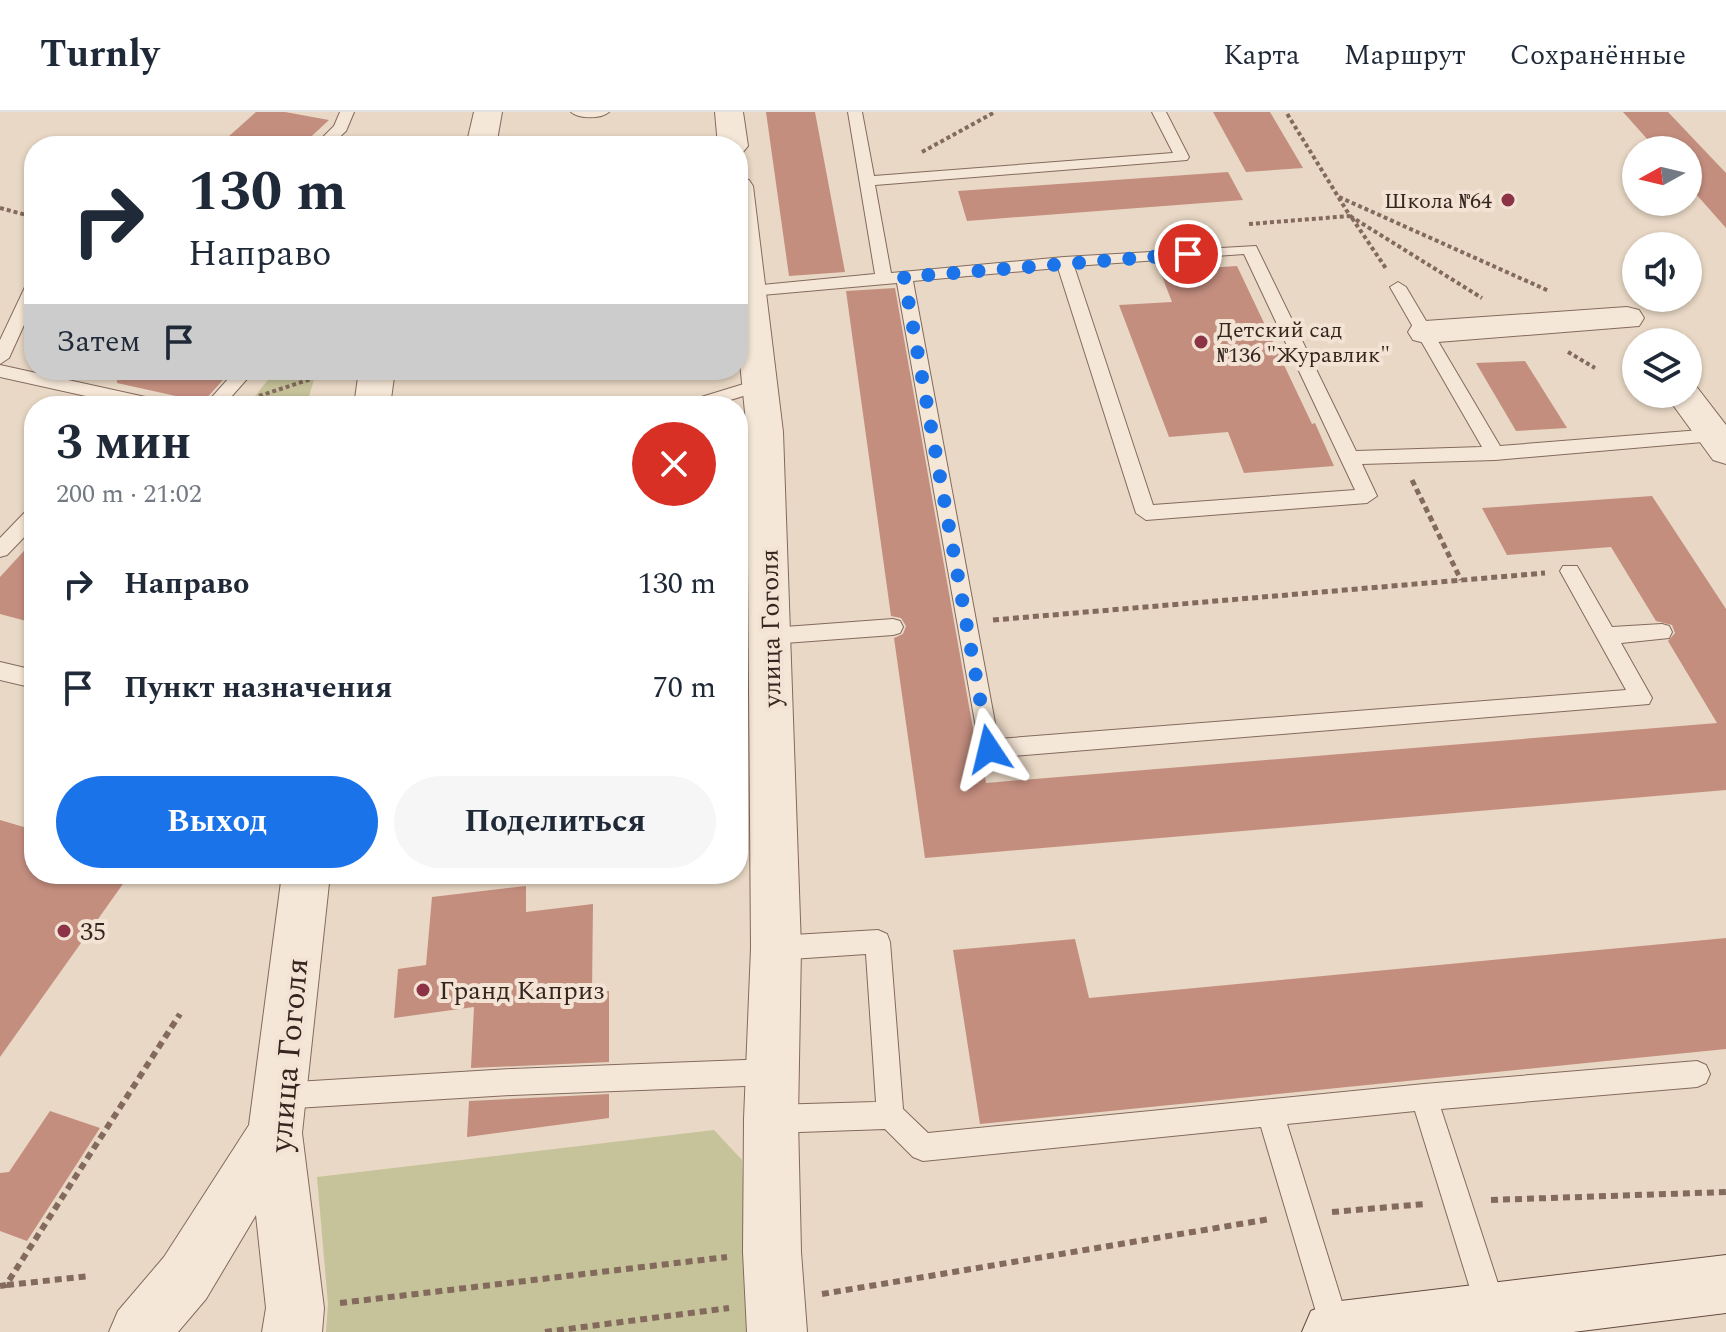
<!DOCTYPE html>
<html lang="ru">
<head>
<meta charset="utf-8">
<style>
  :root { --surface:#fff; --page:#f6f6f7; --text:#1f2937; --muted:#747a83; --line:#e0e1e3; --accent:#1a73e8 }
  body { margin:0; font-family:Spectral,serif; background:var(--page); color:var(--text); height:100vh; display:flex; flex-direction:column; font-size:30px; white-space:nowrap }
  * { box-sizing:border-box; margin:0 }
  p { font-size:26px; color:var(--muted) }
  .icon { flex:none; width:44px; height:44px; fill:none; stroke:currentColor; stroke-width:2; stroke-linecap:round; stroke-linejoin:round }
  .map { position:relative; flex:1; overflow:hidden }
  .details { position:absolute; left:24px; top:284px; width:724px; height:488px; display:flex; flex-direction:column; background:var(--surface); border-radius:32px; box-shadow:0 2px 6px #0004 }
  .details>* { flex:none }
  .top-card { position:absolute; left:24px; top:24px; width:724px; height:244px; border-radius:32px; box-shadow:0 2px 6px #0004; background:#fff; color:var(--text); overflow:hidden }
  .needle { width:52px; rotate:262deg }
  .tools { position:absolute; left:1622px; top:24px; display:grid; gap:16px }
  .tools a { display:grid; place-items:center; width:80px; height:80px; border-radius:50%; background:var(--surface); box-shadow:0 2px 6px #0004; font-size:40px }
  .pin { position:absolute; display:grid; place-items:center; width:68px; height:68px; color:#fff; margin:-34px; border:4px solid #fff; border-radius:50%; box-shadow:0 2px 8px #0007 }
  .me { position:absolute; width:88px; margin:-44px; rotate:350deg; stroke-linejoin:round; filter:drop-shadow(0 0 6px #0008) }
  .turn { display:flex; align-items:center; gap:28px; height:168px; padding:0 32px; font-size:36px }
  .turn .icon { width:104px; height:104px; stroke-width:2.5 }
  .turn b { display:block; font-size:56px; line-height:68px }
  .then { display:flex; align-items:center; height:76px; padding:0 32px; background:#0003; gap:16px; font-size:30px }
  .round { display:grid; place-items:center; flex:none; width:84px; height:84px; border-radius:42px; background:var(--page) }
  .headline { display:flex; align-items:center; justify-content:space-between; height:136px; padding:0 32px }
  h1 { font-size:48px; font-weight:700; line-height:60px }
  .button { display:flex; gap:16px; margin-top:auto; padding:16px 32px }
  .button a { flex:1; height:92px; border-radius:48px; background:var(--accent); color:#fff; font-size:32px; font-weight:700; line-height:92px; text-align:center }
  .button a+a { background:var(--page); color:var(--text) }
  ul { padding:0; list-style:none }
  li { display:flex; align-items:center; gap:24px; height:104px; padding:0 32px }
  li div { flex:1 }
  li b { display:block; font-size:30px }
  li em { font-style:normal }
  header { display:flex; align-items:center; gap:48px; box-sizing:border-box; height:112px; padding:0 40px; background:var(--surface); border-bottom:2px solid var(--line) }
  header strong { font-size:38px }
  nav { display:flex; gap:44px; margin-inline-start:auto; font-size:28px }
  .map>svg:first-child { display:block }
</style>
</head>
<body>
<header>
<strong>Turnly</strong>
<nav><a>Карта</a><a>Маршрут</a><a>Сохранённые</a></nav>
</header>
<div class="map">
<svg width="1726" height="1220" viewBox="0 0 1726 1220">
  <rect width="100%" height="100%" fill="#e9d8c5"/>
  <g fill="#c6c39a">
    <polygon points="276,258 317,258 306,294 247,294"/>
    <polygon points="714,1018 742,1048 749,1220 326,1220 328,1192 317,1065"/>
  </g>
  <g fill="#c48e7f">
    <polygon points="256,0 285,0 329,8 301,34 218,34"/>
    <polygon points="766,0 815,0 845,160 789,164"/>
    <polygon points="1213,0 1270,0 1303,56 1246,60"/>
    <polygon points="1623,0 1668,0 1726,61 1726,116 1688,73 1688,38 1657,38"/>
    <polygon points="1228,60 1243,88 967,109 958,79"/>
    <polygon points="1237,154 1312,312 1315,311 1334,354 1244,361 1228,320 1169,325 1119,193 1172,190 1160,159"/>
    <polygon points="895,176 978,645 982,647 986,671 1717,611 1668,529 1675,521 1672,513 1656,509 1611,435 1507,443 1482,396 1652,384 1726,497 1726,678 925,746 894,526 903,522 906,514 901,506 891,504 846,179"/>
    <polygon points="1525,249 1567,316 1516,319 1476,251"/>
    <polygon points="118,258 232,258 203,290 117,271"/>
    <polygon points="34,428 34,511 0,502 0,465"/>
    <polygon points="0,708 34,718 34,762 130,762 0,945"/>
    <polygon points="526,774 526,800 593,792 592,881 609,879 609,950 471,956 474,895 394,906 398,857 426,853 432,785"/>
    <polygon points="1726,826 1726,937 980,1012 953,838 1075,827 1089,886"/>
    <polygon points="609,982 609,1006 467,1025 469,989"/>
    <polygon points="50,999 100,1016 27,1129 0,1119 0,1061 9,1060"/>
  </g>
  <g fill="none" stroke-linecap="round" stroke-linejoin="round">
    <defs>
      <g id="service">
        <polygon points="340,0 354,0 346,19 330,34 314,34 334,14"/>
        <path d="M571 0H609C601 7 579 7 571 0Z"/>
        <path d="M848 0H862L874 64 1173 41 1152 0H1166L1189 45 1187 48 875 73 891 161 1064 145 1256 134 1356 339 1482 335 1390 175 1398 170 1406 175 1500 334 1726 316V328L1495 348 1362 352 1377 384 1367 391 1146 408 1136 401 1058 156 913 169 998 627 1626 578 1560 459 1563 454H1577L1612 515 1662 512 1669 514 1672 520 1669 526 1621 531 1652 586 1649 592 989 646 981 644 897 171 751 184 743 179 751 174 875 162ZM1244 142 1355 378 1153 393 1074 154Z"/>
        <polygon points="34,168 34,191 9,246 0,252 0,228 26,173"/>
        <polygon points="0,253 159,288 168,294 131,294 0,265"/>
        <polygon points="236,258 255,258 223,294 204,294"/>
        <polygon points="760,267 769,273 766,277 711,294 682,294 685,290"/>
        <polygon points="34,396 34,415 7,443 0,445 0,426 27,398"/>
        <polygon points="893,507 900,509 903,515 900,521 893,523 771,532 764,530 761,524 764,518 771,516"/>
        <polygon points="0,550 34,558 34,576 0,568"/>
        <polygon points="878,818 887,822 890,830 903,997 928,1021 1424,972 1697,949 1706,953 1710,962 1706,971 1697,975 1441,997 1507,1199 1502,1209 1492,1214 1482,1209 1477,1199 1415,999 1287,1012 1351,1219 1322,1220 1261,1015 923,1049 913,1045 885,1017 771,1021 761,1017 757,1007 761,997 771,993 876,990 866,842 776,848 767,844 764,836 767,828 776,824"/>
        <polygon points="771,947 780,951 784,960 780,969 771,973 512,983 279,997 270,993 266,984 270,975 279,971 512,957"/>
      </g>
      <g id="minor">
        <polygon points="474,0 502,0 496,34 466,34"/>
        <polygon points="715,0 743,0 748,34 743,40 738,42 738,34 718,34"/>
        <polygon points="738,65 749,68 753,74 783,320 801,836 798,1007 801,1140 807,1220 747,1220 743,1140 744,1007 751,836 747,320 738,231"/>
        <polygon points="1627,195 1639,198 1644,206 1639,214 1425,231 1413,228 1408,220 1413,212 1425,209"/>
        <polygon points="359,258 395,258 390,294 354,294"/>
        <polygon points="1688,271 1696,274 1726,313 1726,352 1713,348 1665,282 1688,282"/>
        <polygon points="282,762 330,762 302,1021 324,1196 322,1220 262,1220 266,1196 256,1103 206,1187 178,1220 109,1220 118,1199 164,1145 249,1013"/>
      </g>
      <polygon id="secondary" points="1726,1143 1726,1201 1573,1220 1302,1220 1311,1199 1332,1190"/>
    </defs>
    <use href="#service" stroke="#836a5d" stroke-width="2"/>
    <use href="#minor" stroke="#836a5d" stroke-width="2"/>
    <use href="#secondary" stroke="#654b40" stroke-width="2"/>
    <g stroke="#836a5d" stroke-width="4" stroke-dasharray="4 3" stroke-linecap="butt">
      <polyline points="922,40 995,0"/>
      <polyline points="1339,85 1549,179"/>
      <polyline points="0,96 34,105"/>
      <polyline points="1350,104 1482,186"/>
      <polyline points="1352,106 1387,158"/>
      <polyline points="1249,112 1350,104 1286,0"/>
      <polyline points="1568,240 1595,256"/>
      <polyline points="259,284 311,267"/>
    </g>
    <g stroke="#836a5d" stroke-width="5" stroke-dasharray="6 4" stroke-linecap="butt">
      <polyline points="1412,368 1461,468"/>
      <polyline points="993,508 1545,461"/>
    </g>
    <g stroke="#836a5d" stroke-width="6" stroke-dasharray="7 5" stroke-linecap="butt">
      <polyline points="1491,1088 1726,1080"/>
      <polyline points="1332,1100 1425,1092"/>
      <polyline points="7,1173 90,1164"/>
      <polyline points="0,1174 6,1173 180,902"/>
      <polyline points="822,1182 1270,1107"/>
      <polyline points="340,1191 727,1145"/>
      <polyline points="545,1220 729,1196"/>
    </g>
    <use href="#service" fill="#f5e7d7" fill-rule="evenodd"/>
    <use href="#minor" fill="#f5e7d7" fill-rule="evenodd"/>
    <use href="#secondary" fill="#f5e7d7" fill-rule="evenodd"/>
  </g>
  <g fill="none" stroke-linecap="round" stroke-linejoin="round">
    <polyline stroke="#1a73e8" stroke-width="14" stroke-dasharray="0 25.2" points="989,637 904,165 1188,142"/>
  </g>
  <g fill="#8c3345" stroke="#f2e3d4" stroke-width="3">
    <circle cx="1508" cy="88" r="8"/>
    <circle cx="1201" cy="230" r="8"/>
    <circle cx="64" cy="819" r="8"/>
    <circle cx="423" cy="878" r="8"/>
  </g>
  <g text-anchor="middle" stroke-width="8" stroke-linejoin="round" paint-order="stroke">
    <g font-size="22" fill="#34251f" stroke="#f2e3d4" text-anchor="end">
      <text x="1492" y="96">Школа №64</text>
      <text x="1217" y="225" text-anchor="start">Детский сад<tspan x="1217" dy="25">№136 "Журавлик"</tspan></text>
    </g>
    <g font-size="26" fill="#34251f" stroke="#f2e3d4">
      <text transform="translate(770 516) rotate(-91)" y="9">улица Гоголя</text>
    </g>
    <g font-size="26" fill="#34251f" stroke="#f2e3d4" text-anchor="start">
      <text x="80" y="828">35</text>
      <text x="439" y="887">Гранд Каприз</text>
    </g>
    <g font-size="32" fill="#34251f" stroke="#f2e3d4">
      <text transform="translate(288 943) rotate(-85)" y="11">улица Гоголя</text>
    </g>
  </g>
</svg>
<div class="tools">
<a><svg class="needle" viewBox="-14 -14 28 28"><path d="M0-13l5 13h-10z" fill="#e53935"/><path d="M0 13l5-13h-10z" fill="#747a83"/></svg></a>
<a><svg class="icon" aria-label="sound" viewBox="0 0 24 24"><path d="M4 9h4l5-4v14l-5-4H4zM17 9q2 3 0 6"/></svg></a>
<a><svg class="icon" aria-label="layers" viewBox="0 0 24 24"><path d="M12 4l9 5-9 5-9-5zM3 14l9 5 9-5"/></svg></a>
</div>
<div class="pin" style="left:1188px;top:142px;background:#d93025"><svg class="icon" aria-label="arrive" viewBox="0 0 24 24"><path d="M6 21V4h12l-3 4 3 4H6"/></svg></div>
<svg class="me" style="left:989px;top:637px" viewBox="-20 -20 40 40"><path d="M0-17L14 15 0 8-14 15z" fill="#1a73e8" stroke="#fff" stroke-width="4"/></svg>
<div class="top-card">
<div class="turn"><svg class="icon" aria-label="right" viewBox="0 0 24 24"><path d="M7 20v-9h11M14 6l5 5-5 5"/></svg><div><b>130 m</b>Направо</div></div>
<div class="then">Затем<svg class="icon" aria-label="arrive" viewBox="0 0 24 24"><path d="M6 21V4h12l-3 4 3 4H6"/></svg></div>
</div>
<section class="details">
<div class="headline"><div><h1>3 мин</h1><p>200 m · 21:02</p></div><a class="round" style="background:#d93025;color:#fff"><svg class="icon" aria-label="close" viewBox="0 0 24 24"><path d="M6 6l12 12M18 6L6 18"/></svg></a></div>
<ul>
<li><svg class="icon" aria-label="right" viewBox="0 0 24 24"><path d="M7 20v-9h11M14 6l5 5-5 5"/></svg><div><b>Направо</b></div><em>130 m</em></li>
<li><svg class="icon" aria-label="arrive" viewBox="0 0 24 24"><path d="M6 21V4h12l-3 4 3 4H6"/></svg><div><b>Пункт назначения</b></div><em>70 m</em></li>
</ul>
<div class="button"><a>Выход</a><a>Поделиться</a></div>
</section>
</div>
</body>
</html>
